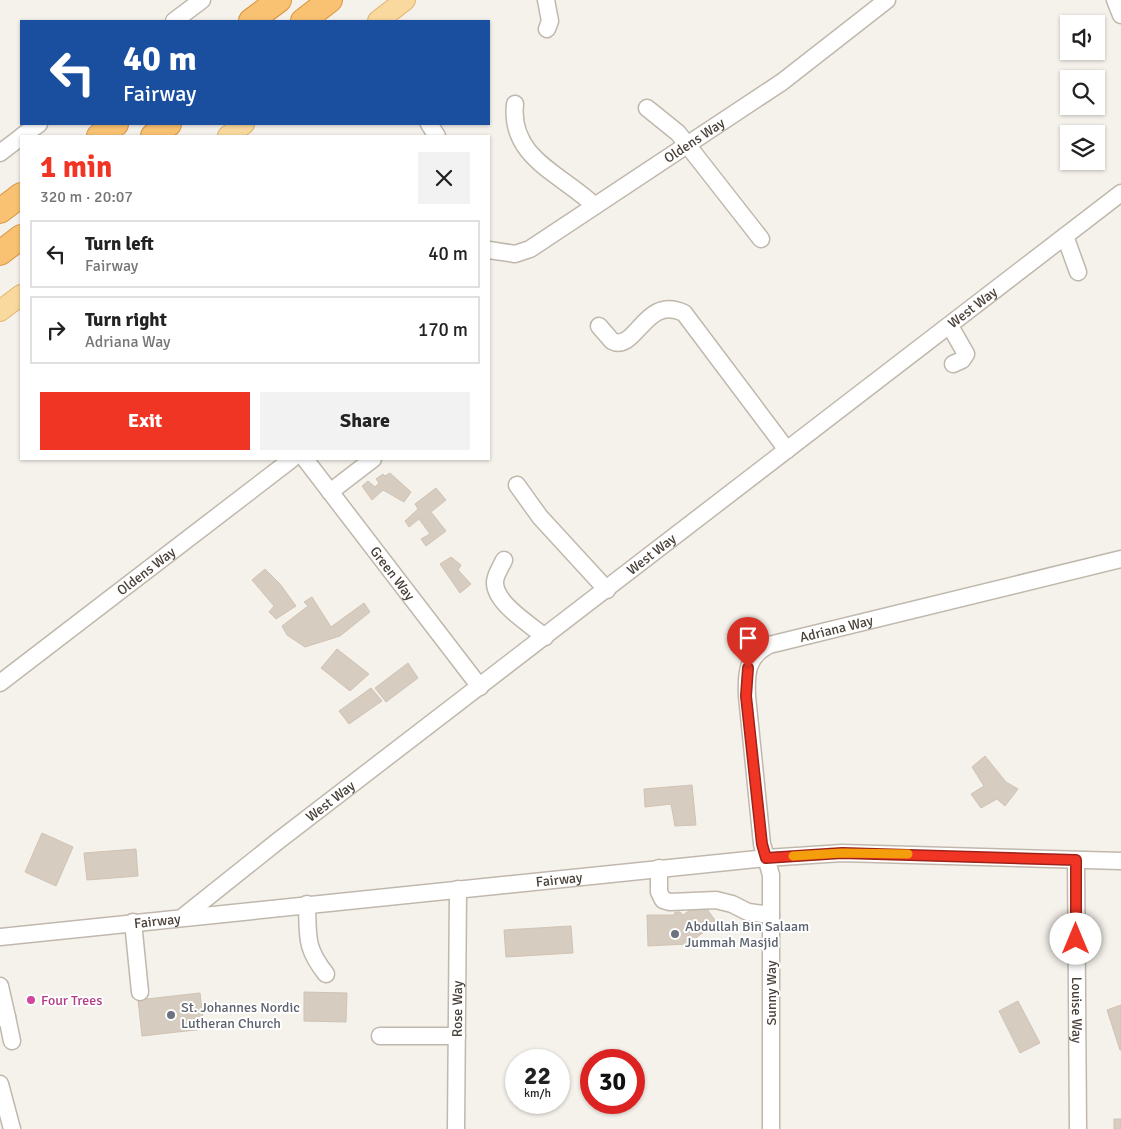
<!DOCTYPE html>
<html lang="en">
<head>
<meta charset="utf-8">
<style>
  :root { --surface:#fff; --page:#f2f2f2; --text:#222; --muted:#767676; --line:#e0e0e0; --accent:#f13525 }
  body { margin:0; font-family:Signika,sans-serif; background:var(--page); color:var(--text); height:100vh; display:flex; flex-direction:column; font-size:19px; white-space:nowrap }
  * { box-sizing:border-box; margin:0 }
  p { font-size:16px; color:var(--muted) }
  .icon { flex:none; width:28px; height:28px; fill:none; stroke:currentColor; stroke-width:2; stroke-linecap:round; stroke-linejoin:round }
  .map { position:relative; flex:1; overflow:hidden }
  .details { position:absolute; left:20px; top:135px; width:470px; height:325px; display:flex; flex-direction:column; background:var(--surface); border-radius:0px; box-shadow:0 1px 4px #0004 }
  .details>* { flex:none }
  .top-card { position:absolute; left:20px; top:20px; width:470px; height:105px; border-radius:0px; box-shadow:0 1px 4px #0004; background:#1a4fa0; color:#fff; overflow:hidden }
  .buttons { position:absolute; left:1060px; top:15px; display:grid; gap:10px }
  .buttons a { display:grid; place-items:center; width:45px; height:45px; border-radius:0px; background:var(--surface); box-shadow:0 1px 4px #0004; font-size:25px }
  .speed { position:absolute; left:505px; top:1049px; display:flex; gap:10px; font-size:25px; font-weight:700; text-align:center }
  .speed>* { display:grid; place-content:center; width:65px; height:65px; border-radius:50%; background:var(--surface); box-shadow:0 1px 4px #0004; line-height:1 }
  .speed small { font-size:12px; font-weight:400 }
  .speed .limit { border:8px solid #d22; background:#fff; color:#111 }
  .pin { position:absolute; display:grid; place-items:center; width:42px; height:42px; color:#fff; margin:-51px -21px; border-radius:50% 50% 50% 0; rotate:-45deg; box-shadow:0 0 5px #0007 }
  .pin .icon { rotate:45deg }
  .me { position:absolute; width:55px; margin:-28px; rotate:0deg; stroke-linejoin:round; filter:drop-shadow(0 0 4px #0008) }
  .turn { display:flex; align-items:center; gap:18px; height:105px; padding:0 20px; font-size:22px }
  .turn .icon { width:65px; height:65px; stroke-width:2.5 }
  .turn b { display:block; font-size:35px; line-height:42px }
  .round { display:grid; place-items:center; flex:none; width:52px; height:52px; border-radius:0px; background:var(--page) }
  .overview { display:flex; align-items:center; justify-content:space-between; height:85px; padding:0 20px }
  h1 { font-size:30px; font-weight:700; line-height:38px; color:var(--accent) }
  .action { display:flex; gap:10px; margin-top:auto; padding:10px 20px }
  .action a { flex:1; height:58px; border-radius:0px; background:var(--accent); color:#fff; font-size:20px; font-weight:700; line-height:58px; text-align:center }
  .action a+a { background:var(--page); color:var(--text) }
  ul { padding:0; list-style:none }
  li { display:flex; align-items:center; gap:15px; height:68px; margin:0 10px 8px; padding:0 10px; border:2px solid var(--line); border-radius:0px }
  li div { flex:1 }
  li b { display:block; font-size:19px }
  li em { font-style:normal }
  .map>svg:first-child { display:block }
</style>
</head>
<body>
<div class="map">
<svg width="1121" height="1129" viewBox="0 0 1121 1129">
  <rect width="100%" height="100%" fill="#f5f1eb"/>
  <g fill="#d6ccc0" stroke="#d0c3b4">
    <polygon points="390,473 411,492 404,502 383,490 372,500 362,486 368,481 375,487 379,483 376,479 383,474 385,476"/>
    <polygon points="436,488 446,500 431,512 446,531 426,546 421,539 430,534 419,519 409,527 405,521 418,509 415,504"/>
    <polygon points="451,557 461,565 458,570 471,584 460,593 440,564"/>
    <polygon points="265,569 280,584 296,606 276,619 269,612 274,606 252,580"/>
    <polygon points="312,597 331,627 364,603 370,612 340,636 305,647 287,635 282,626 308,606 304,602"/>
    <polygon points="337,649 369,674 350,691 321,668"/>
    <polygon points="408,663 418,678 386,702 375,688"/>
    <polygon points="371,688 382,701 349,724 339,711"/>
    <polygon points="985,756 1006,782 1018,789 1005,806 997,799 981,808 971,794 984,786 972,767"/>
    <polygon points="692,785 696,825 675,826 671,804 645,807 644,789"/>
    <polygon points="42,833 73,847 56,886 25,872"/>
    <polygon points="136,849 138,876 87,880 84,853"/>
    <polygon points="702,902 717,923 687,944 648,946 647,915 674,915 675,912 680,912 683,915"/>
    <polygon points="571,926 573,953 506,957 504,930"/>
    <polygon points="304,992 347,993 346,1022 304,1021"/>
    <polygon points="200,993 204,1029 142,1036 138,1000"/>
    <polygon points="1018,1001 1040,1043 1020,1053 999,1011"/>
    <polygon points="1121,1005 1121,1050 1120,1050 1107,1010"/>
    <rect x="1114" y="1119" width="7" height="10"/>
  </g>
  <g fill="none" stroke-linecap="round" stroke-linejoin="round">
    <defs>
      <g id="minor">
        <polyline points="546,0 550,21 547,29"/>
        <polyline points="1115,0 1121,15"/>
        <polyline points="174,21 202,0"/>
        <path d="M515 104C509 158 562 174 595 206"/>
        <polyline points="647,108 678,133 761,239"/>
        <polyline points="429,124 437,136"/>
        <polyline points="22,136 39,124"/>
        <polyline points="0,153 21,137"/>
        <polyline points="1065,236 1078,272"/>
        <path id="s1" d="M489 250 515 254 530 249 782 82 887 0"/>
        <path d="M599 326 612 341C636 353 645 294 684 313L787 450"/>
        <polyline points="950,326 966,354 962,360 953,364"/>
        <path id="s2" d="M305 459 480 687"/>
        <polyline points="517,485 540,517 607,590"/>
        <polyline points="330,492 373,459"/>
        <path d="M504 560C501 567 495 575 495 582 494 603 531 625 545 637"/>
        <path id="s3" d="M0 683 292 459"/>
        <path id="s4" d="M1076 860 1078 1129"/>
        <polyline points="659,868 659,892 663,900 670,902 716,900 732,904 748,912 771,915"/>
        <path d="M307 904C308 936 305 948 326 974"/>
        <path id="s5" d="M184 916 278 841 1121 193"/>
        <polyline points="133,922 140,992"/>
        <path id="s6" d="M0 937 766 858 842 853 1121 861"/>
        <polyline points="0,986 7,1017"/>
        <polyline points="0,1018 7,1017 12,1041"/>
        <polyline points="380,1036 457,1036"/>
        <polyline points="0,1084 12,1129"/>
        <path id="s7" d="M456 1129 458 889"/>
        <path id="s8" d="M771 1129V875L762 844 747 696C746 673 747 656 769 645L1121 559"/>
      </g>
      <g id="major">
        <polyline points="378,21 405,0"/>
        <polyline points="228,136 244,124"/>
        <polyline points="0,311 21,295"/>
      </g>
      <g id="highway">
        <polyline points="251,21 279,0"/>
        <polyline points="303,21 330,0"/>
        <polyline points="99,136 116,124"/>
        <polyline points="153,136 169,124"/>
        <polyline points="0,211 21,195"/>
        <polyline points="0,253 21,237"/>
      </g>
    </defs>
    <use href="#minor" stroke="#c0b8ad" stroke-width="19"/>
    <use href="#major" stroke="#dfb56e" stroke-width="22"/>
    <use href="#highway" stroke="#d89542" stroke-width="26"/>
    <use href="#minor" stroke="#fff" stroke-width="16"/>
    <use href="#major" stroke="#fad99e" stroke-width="20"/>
    <use href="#highway" stroke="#f8c272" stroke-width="24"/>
  </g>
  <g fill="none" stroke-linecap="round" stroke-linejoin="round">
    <defs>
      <polyline id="route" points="748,668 746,696 762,844 766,858 842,853 1076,860 1076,939"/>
    </defs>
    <use href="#route" stroke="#9d2218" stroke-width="12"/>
    <use href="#route" stroke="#f13525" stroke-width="9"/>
    <polyline stroke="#f59e0b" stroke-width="9" points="793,856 842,853 908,854"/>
  </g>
  <g fill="#6b7280" stroke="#fff" stroke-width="2">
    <circle cx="675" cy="934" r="5"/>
    <circle cx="171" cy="1015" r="5"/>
  </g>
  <circle fill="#d1479c" stroke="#fff" stroke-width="2" cx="31" cy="1000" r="5"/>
  <g text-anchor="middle" stroke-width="4" stroke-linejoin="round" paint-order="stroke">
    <g font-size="14" fill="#494139" stroke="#fff">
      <text dy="5" stroke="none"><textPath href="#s1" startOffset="239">Oldens Way</textPath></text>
      <text dy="5" stroke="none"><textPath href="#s5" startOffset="996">West Way</textPath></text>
      <text dy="5" stroke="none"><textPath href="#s5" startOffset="591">West Way</textPath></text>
      <text dy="5" stroke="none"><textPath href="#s3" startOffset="184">Oldens Way</textPath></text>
      <text dy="5" stroke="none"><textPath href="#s2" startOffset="144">Green Way</textPath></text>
      <text dy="5" stroke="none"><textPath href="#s8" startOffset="564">Adriana Way</textPath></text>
      <text dy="5" stroke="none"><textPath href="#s5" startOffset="186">West Way</textPath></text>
      <text dy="5" stroke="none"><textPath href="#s6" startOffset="562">Fairway</textPath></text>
      <text dy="5" stroke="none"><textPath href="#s6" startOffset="158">Fairway</textPath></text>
      <text transform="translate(771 993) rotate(-90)" y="5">Sunny Way</text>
      <text dy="5" stroke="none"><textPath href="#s7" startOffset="120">Rose Way</textPath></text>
      <text dy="5" stroke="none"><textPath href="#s4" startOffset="150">Louise Way</textPath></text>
    </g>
    <g font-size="14" fill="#5b616d" stroke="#fff" text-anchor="start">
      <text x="685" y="931">Abdullah Bin Salaam<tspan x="685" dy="16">Jummah Masjid</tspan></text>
      <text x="181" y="1012">St. Johannes Nordic<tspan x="181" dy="16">Lutheran Church</tspan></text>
    </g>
    <g font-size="14" fill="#b23c85" stroke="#fff" text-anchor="start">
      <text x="41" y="1005">Four Trees</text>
    </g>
  </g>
</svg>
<div class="buttons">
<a><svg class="icon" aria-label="sound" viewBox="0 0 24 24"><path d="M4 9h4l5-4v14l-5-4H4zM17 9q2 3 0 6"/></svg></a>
<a><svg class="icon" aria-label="search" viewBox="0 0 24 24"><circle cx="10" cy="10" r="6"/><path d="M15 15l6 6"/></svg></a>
<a><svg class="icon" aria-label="layers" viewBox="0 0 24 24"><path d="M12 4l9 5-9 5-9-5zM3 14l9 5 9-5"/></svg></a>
</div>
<div class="speed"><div>22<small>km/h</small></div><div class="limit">30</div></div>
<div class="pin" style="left:748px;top:668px;background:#d93025"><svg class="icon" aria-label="arrive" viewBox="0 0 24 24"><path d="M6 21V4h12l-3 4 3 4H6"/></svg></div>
<svg class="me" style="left:1076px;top:939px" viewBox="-20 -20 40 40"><circle r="19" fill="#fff"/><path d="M0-13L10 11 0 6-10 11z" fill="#f13525"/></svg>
<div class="top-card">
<div class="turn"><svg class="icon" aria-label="left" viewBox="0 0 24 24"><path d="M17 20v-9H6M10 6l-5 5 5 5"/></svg><div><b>40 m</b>Fairway</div></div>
</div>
<section class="details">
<div class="overview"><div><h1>1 min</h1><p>320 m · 20:07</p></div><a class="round"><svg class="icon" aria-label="close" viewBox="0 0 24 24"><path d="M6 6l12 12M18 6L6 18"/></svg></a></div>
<ul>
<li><svg class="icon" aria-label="left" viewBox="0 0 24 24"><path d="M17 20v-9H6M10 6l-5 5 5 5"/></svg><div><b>Turn left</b><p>Fairway</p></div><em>40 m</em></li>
<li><svg class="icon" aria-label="right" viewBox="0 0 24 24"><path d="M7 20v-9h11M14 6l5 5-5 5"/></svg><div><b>Turn right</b><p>Adriana Way</p></div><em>170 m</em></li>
</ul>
<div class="action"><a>Exit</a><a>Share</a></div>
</section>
</div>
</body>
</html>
